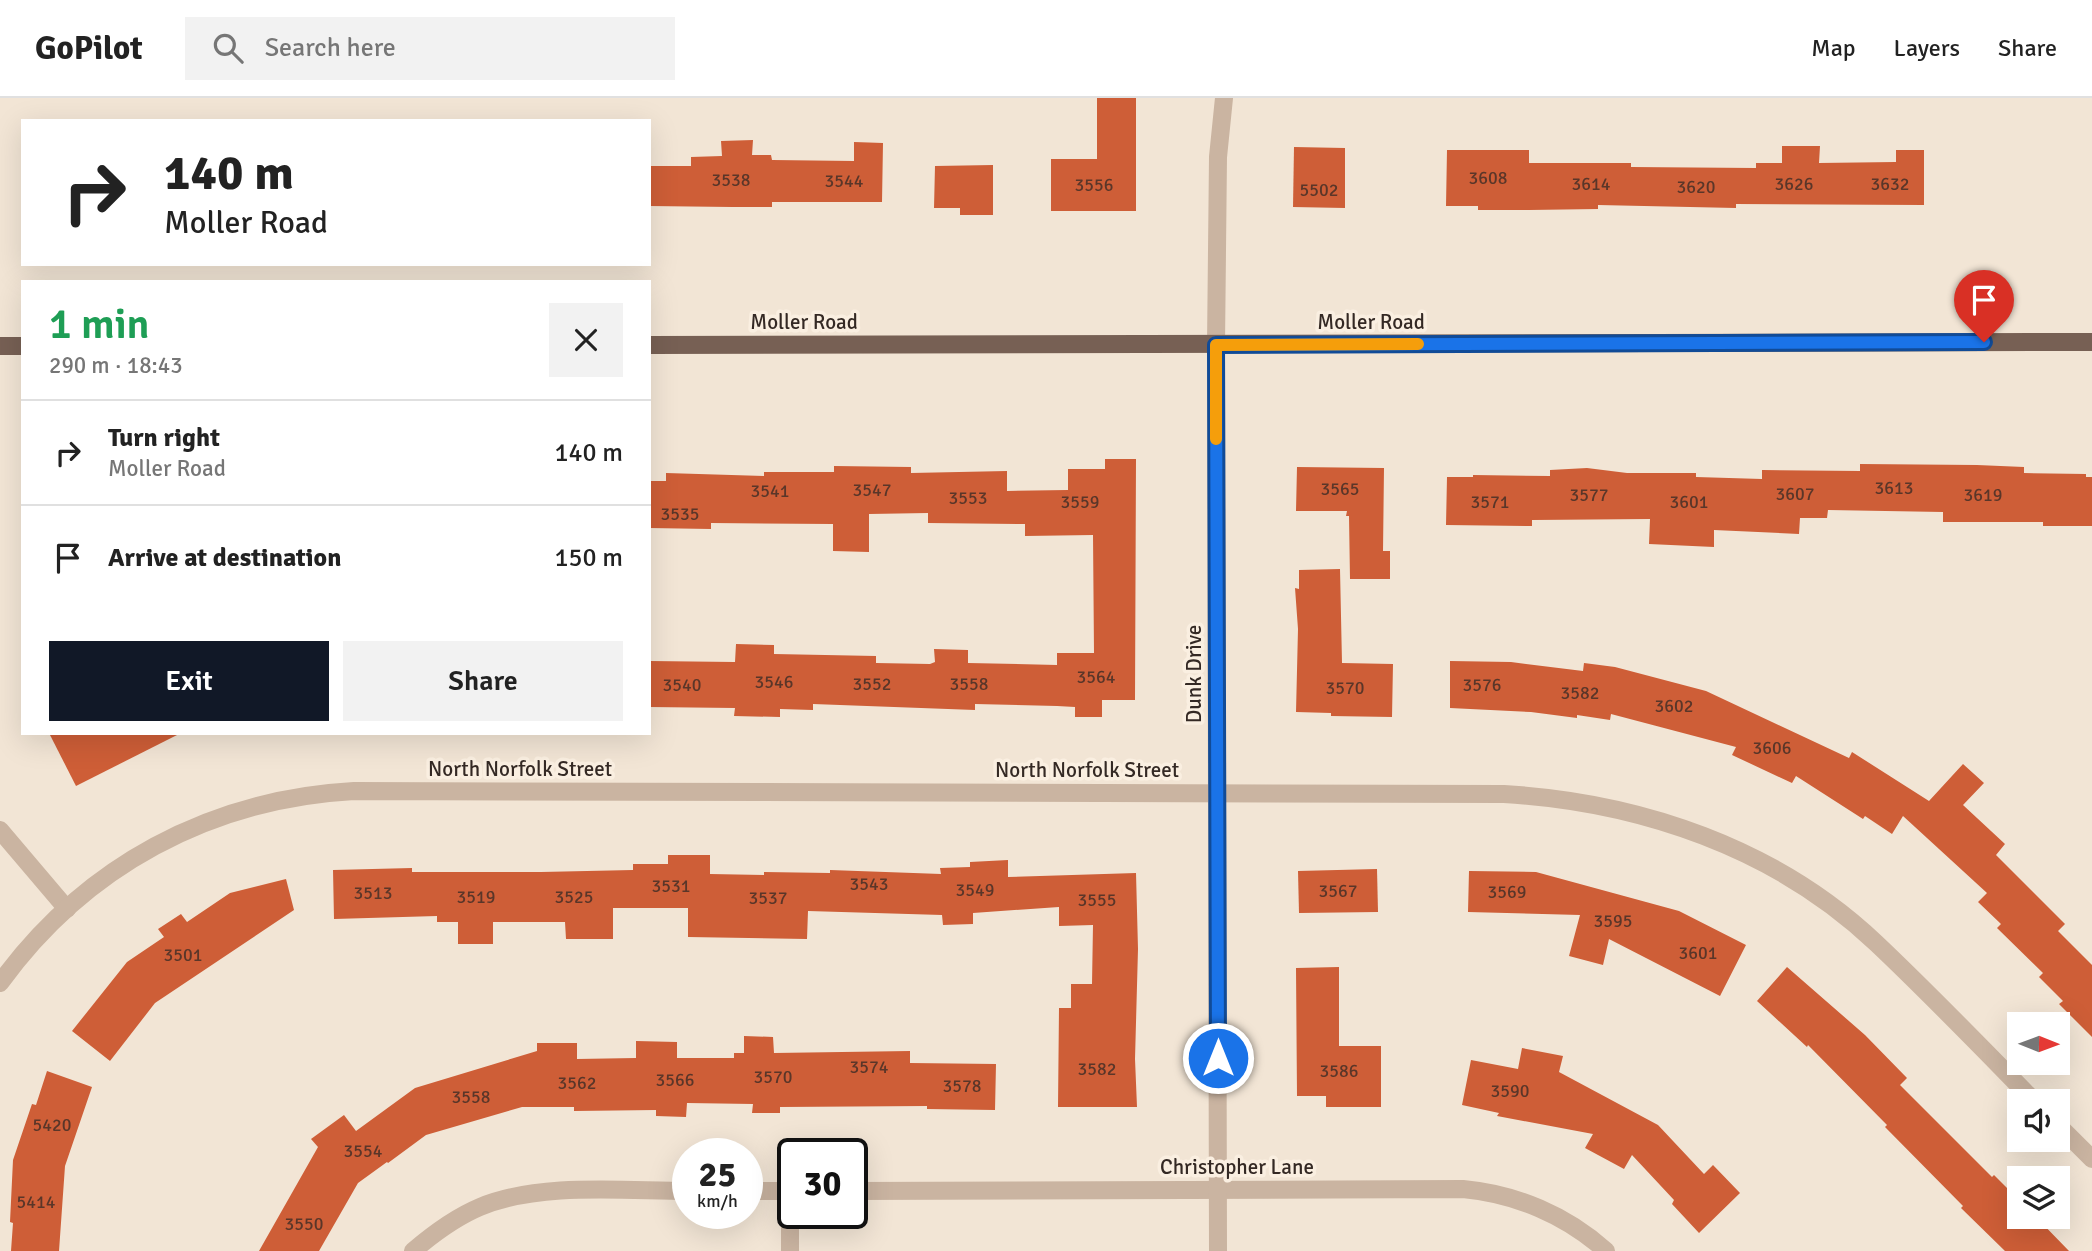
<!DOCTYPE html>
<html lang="en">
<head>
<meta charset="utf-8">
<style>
  :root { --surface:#fff; --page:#f2f2f2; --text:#222; --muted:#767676; --line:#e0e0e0; --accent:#111827 }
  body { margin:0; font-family:Signika,sans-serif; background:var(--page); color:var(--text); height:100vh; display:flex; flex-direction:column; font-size:26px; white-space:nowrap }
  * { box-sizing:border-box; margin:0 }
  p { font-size:23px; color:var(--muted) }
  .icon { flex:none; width:38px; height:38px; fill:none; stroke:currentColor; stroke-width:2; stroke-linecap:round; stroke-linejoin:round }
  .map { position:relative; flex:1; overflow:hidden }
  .sheet { position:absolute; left:21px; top:182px; width:630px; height:455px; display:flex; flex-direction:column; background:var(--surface); border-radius:0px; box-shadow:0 7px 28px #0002 }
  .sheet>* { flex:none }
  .banner { position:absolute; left:21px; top:21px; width:630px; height:147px; border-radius:0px; box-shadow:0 7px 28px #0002; background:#fff; color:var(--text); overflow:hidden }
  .needle { width:46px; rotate:91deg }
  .fabs { position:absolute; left:2007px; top:914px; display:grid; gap:14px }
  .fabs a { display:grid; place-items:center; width:63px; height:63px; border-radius:0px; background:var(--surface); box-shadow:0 7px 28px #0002; font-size:35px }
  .speed { position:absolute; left:672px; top:1040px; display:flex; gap:14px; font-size:35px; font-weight:700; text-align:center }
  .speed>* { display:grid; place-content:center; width:91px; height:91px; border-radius:50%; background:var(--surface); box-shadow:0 7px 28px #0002; line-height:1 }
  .speed small { font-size:18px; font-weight:400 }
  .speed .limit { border:4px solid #111; border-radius:10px; background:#fff; color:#111 }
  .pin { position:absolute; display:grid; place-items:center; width:60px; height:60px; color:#fff; margin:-72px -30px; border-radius:50% 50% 50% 0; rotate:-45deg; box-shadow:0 0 7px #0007 }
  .pin .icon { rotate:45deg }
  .me { position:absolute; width:77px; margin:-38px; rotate:0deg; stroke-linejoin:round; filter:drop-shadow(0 0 5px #0008) }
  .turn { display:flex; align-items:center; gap:24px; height:147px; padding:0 28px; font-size:32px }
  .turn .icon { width:91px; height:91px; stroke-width:2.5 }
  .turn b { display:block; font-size:49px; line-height:60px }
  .round { display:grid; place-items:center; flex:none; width:74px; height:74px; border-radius:0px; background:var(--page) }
  .summary { display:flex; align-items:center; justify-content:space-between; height:119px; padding:0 28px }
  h1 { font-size:42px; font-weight:600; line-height:52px; color:#1e9e55 }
  .primary-button { display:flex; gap:14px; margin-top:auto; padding:14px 28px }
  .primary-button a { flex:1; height:80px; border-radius:0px; background:var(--accent); color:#fff; font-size:28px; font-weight:600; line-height:80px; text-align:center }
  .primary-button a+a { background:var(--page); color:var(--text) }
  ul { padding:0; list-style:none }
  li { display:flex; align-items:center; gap:21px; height:105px; padding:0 28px; border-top:2px solid var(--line) }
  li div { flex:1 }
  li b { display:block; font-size:26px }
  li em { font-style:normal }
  header { display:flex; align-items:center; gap:42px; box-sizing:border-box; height:98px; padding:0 35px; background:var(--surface); border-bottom:2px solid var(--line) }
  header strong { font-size:33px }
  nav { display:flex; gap:38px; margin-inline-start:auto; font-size:24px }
  .search { width:490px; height:63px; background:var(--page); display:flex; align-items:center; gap:18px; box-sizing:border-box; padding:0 24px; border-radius:0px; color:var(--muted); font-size:26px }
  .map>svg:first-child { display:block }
</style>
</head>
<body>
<header>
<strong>GoPilot</strong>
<div class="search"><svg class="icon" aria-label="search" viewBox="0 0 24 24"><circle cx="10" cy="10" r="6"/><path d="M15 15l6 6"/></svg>Search here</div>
<nav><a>Map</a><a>Layers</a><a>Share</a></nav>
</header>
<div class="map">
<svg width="2092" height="1153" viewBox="0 0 2092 1153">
  <rect width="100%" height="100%" fill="#f2e5d5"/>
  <g fill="#ce5e37">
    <polygon points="1097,0 1136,0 1136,113 1051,113 1051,61 1097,61"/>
    <polygon points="753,42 752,57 771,57 772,62 854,63 854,44 883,45 882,104 772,104 772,109 732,109 649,108 649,68 691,68 691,59 722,58 721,43"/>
    <polygon points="1782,48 1820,48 1819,65 1896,64 1896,52 1924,52 1924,107 1736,106 1736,110 1598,107 1598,111 1529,112 1478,112 1478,108 1446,108 1447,52 1529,52 1529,65 1631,65 1631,69 1756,70 1756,65 1782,65"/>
    <polygon points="1294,49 1345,50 1345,110 1293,109"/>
    <polygon points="993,67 993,117 960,117 960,110 934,110 935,68"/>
    <polygon points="1105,361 1136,361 1135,602 1102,602 1102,619 1075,619 1075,609 1057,608 975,606 975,612 813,606 813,612 780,611 780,619 734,618 735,610 649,609 649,563 735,564 736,546 774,547 774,556 876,558 876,565 930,566 935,564 934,551 968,552 968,565 1057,567 1057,555 1094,555 1093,437 1025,438 1025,426 928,425 928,415 869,416 869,454 833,453 833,426 711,425 711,431 649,430 649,383 666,383 666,375 764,378 764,374 834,374 834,368 911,369 911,375 1007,373 1007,393 1068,392 1068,371 1105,371"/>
    <polygon points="1860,366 1977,367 2024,369 2024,375 2086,376 2086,379 2092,379 2092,428 2043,428 2043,424 1943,424 1943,414 1828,412 1827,420 1800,420 1799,436 1714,432 1714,449 1649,446 1650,421 1532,422 1532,428 1446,427 1447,379 1473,379 1473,377 1550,378 1550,372 1587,370 1627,375 1696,375 1696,379 1762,381 1762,372 1860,373"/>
    <polygon points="1297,369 1384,370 1383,453 1390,453 1390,481 1350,481 1349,418 1346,418 1347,413 1296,413"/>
    <polygon points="1340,471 1342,565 1393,566 1392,619 1331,618 1331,615 1296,614 1298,531 1295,490 1299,491 1299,472"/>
    <polygon points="1450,563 1511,564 1583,573 1584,565 1615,569 1706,593 1849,660 1852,654 1929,703 1963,666 1984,685 1963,707 2005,746 1996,757 2065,826 2058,833 2092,867 2092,939 2059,906 2063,903 2039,879 2043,875 1997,830 2001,826 1978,804 1987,795 1903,718 1892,736 1865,718 1863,721 1796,678 1792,685 1732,657 1736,649 1611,616 1610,622 1577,617 1577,620 1531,614 1450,610"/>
    <polygon points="49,635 181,635 76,688"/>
    <polygon points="668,757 710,757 710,776 764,777 764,774 830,775 830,772 941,776 940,770 970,769 970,764 1008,762 1008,779 1136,775 1138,851 1135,961 1137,1009 1058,1009 1059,910 1071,910 1071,886 1092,886 1093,827 1059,828 1059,809 973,815 973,826 943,827 942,817 808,813 807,841 688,839 688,810 613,810 613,841 566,841 565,824 493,824 493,846 458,846 458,824 437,824 437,818 334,821 333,772 412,770 412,774 541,774 633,772 633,766 668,766"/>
    <polygon points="1377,771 1378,814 1299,815 1298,773"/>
    <polygon points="1469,773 1536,774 1679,813 1746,847 1720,898 1609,841 1603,867 1569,858 1580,817 1468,814"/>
    <polygon points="286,781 294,812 155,905 110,963 72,933 127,864 164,839 158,831 181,816 187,824 230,795"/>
    <polygon points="1339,869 1339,948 1381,948 1381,1009 1326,1009 1326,998 1297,998 1296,870"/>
    <polygon points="1787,869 1865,937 1907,980 1900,987 1992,1079 1994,1077 2020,1103 2020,1118 2035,1118 2069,1153 2005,1153 1961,1110 1963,1108 1885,1029 1887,1027 1808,947 1807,949 1757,903"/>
    <polygon points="744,938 773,939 774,955 910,953 910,965 996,966 995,1012 927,1011 927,1008 780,1009 780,1015 752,1015 753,1006 687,1005 686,1019 656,1018 656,1012 574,1013 574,1009 522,1009 426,1037 388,1065 387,1064 358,1085 319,1153 259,1153 318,1049 311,1041 344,1017 356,1033 415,990 537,953 537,945 577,945 577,961 636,960 636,943 677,944 677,960 734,960 734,955 744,955"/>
    <polygon points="1522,950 1563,958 1559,974 1658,1027 1704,1076 1713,1067 1740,1095 1699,1135 1672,1106 1674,1102 1632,1057 1624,1071 1585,1050 1593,1036 1497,1018 1499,1015 1462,1007 1471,962 1518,971"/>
    <polygon points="47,973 92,989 65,1068 59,1153 11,1153 13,1125 10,1124 13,1062 32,1006 36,1007"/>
  </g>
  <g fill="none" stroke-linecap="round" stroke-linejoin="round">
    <g stroke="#cab4a1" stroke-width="18">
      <polyline points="0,732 67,811"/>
      <path d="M0 885C85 768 210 701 354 693L1504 696C1640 704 1776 750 1876 845 1930 896 1982 950 2034 1003"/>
      <polyline points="2058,1027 2092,1061"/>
      <polyline points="747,1093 793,1093"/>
      <path d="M852 1093 1463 1091C1516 1096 1566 1117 1606 1153"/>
      <path d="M413 1153C433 1136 456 1119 480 1109 540 1084 624 1093 688 1093"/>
      <polyline points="790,1153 790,1093"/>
      <polyline points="1218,1153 1216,247 1218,59 1224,0"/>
    </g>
    <g stroke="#776054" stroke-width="18">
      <polyline points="649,247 2092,244"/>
      <polyline points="0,248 23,248"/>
    </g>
  </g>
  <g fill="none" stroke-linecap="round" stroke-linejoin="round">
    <defs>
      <polyline id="route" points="1218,960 1216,247 1984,244"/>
    </defs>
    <use href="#route" stroke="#114b97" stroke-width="18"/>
    <use href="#route" stroke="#1a73e8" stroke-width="12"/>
    <polyline stroke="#f59e0b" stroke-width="12" points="1216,341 1216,247 1418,246"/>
  </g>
  <g text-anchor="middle" stroke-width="7" stroke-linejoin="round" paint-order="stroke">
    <g font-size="18" fill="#5a3629">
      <text x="1488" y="86">3608</text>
      <text x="731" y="88">3538</text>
      <text x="844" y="89">3544</text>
      <text x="1591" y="92">3614</text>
      <text x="1794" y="92">3626</text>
      <text x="1890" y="92">3632</text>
      <text x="1094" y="93">3556</text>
      <text x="1696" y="95">3620</text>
      <text x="1319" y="98">5502</text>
      <text x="1894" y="396">3613</text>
      <text x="1340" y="397">3565</text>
      <text x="872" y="398">3547</text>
      <text x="770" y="399">3541</text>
      <text x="1795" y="402">3607</text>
      <text x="1589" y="403">3577</text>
      <text x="1983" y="403">3619</text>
      <text x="968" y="406">3553</text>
      <text x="1080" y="410">3559</text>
      <text x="1490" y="410">3571</text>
      <text x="1689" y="410">3601</text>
      <text x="680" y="422">3535</text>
      <text x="1096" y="585">3564</text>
      <text x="774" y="590">3546</text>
      <text x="872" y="592">3552</text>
      <text x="969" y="592">3558</text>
      <text x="682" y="593">3540</text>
      <text x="1482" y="593">3576</text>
      <text x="1345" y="596">3570</text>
      <text x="1580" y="601">3582</text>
      <text x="1674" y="614">3602</text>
      <text x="1772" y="656">3606</text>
      <text x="869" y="792">3543</text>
      <text x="671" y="794">3531</text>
      <text x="975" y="798">3549</text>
      <text x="1338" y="799">3567</text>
      <text x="1507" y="800">3569</text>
      <text x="373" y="801">3513</text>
      <text x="476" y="805">3519</text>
      <text x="574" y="805">3525</text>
      <text x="768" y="806">3537</text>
      <text x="1097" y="808">3555</text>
      <text x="1613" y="829">3595</text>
      <text x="1698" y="861">3601</text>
      <text x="183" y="863">3501</text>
      <text x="869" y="975">3574</text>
      <text x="1097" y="977">3582</text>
      <text x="1339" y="979">3586</text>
      <text x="773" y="985">3570</text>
      <text x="675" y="988">3566</text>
      <text x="577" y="991">3562</text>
      <text x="962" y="994">3578</text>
      <text x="1510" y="999">3590</text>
      <text x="471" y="1005">3558</text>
      <text x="52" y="1033">5420</text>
      <text x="363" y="1059">3554</text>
      <text x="36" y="1110">5414</text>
      <text x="304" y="1132">3550</text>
    </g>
    <g font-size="21" fill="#342924" stroke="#faefe1">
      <text x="804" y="231">Moller Road</text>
      <text x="1371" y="231">Moller Road</text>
      <text transform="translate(1194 576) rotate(-90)" y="7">Dunk Drive</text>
      <text x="520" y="678">North Norfolk Street</text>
      <text x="1087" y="679">North Norfolk Street</text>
      <text x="1237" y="1076">Christopher Lane</text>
    </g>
  </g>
</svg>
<div class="fabs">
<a><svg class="needle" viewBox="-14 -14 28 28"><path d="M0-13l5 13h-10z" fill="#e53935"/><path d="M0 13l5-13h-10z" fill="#767676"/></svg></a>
<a><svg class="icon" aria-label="sound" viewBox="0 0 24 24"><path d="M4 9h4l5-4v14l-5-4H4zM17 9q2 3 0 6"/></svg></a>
<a><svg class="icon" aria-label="layers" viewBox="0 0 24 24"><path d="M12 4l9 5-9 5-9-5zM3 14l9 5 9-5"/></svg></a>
</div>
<div class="speed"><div>25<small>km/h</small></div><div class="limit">30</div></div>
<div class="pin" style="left:1984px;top:244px;background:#d93025"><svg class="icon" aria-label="arrive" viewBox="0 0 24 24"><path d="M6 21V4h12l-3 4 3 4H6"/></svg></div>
<svg class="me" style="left:1218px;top:960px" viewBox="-20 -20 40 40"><circle r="17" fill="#1a73e8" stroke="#fff" stroke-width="3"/><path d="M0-11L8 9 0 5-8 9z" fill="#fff"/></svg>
<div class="banner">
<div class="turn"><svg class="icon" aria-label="right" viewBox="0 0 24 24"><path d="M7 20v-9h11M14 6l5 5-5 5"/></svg><div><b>140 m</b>Moller Road</div></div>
</div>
<section class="sheet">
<div class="summary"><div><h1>1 min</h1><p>290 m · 18:43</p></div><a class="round"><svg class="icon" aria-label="close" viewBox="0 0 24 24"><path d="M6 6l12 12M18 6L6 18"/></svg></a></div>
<ul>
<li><svg class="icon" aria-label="right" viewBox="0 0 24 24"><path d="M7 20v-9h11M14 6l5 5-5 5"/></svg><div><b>Turn right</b><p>Moller Road</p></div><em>140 m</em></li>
<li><svg class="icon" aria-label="arrive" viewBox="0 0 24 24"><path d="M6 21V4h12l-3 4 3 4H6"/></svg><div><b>Arrive at destination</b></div><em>150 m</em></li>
</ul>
<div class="primary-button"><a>Exit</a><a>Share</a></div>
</section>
</div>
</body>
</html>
